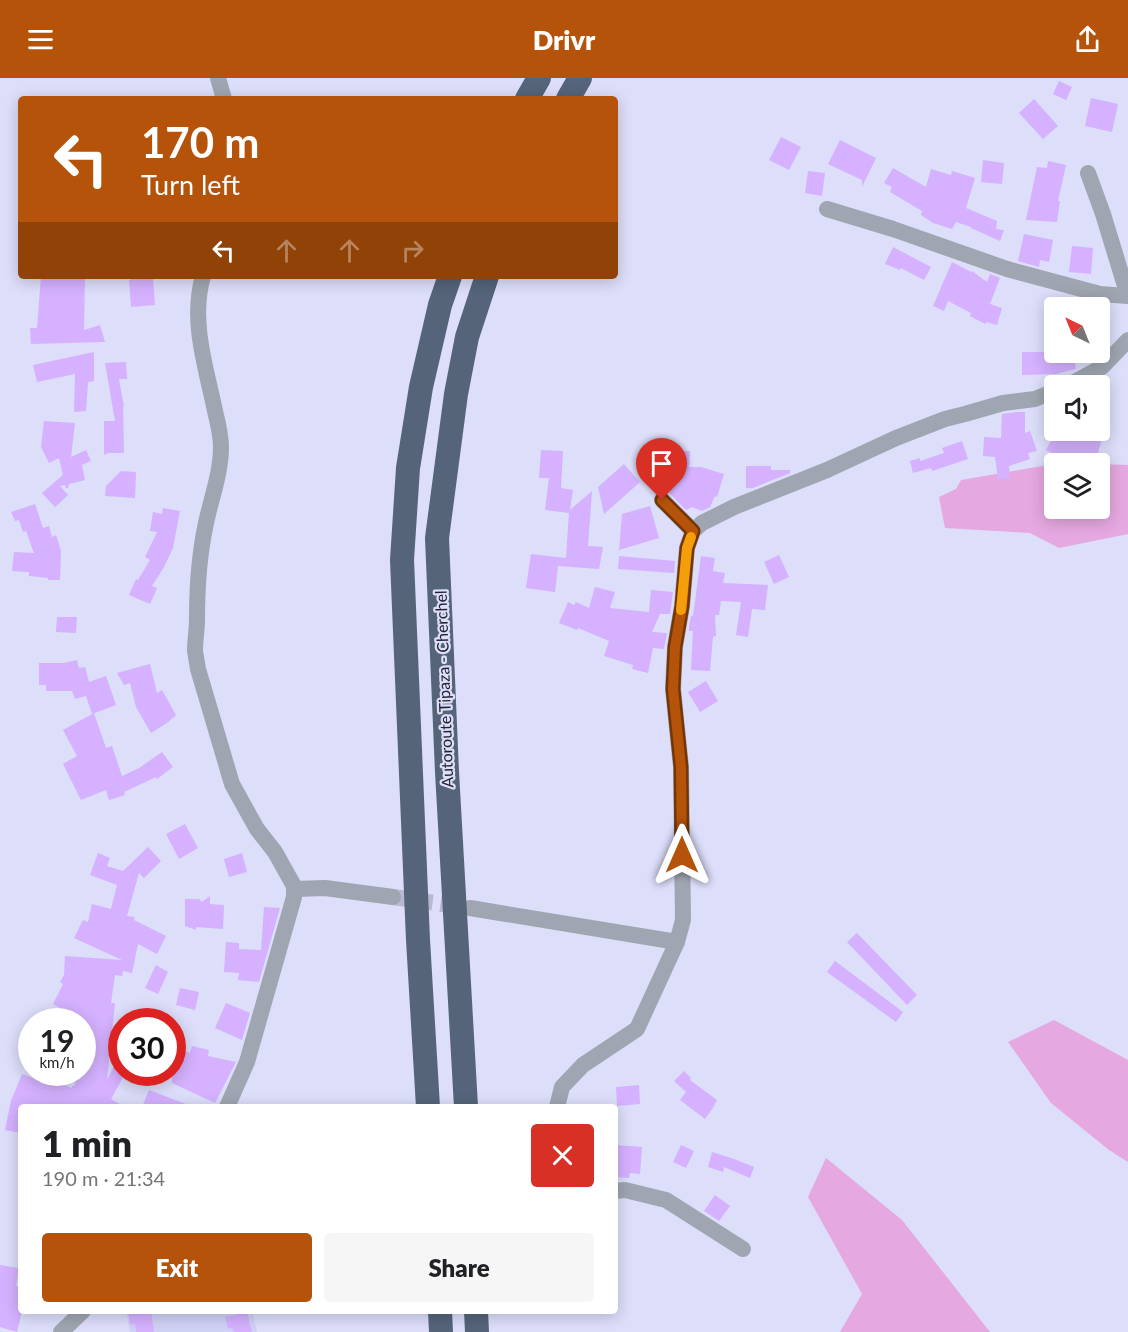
<!DOCTYPE html>
<html lang="en">
<head>
<meta charset="utf-8">
<style>
  :root { --surface:#fff; --page:#f6f6f6; --text:#202124; --muted:#757577; --accent:#b45309 }
  body { margin:0; font-family:Lato,sans-serif; background:var(--page); color:var(--text); height:100vh; display:flex; flex-direction:column; font-size:22px; white-space:nowrap }
  * { box-sizing:border-box; margin:0 }
  p { font-size:20px; color:var(--muted) }
  .icon { flex:none; width:33px; height:33px; fill:none; stroke:currentColor; stroke-width:2; stroke-linecap:round; stroke-linejoin:round }
  .map { position:relative; flex:1; overflow:hidden }
  .details { position:absolute; left:18px; top:1026px; width:600px; height:210px; display:flex; flex-direction:column; background:var(--surface); border-radius:6px; box-shadow:0 3px 15px #0003 }
  .details>* { flex:none }
  .hud { position:absolute; left:18px; top:18px; width:600px; height:183px; border-radius:6px; box-shadow:0 3px 15px #0003; background:#b45309; color:#fff; overflow:hidden }
  .needle { width:39px; rotate:317deg }
  .buttons { position:absolute; left:1044px; top:219px; display:grid; gap:12px }
  .buttons a { display:grid; place-items:center; width:66px; height:66px; border-radius:6px; background:var(--surface); box-shadow:0 3px 15px #0003; font-size:30px }
  .speed { position:absolute; left:18px; top:930px; display:flex; gap:12px; font-size:30px; font-weight:700; text-align:center }
  .speed>* { display:grid; place-content:center; width:78px; height:78px; border-radius:50%; background:var(--surface); box-shadow:0 3px 15px #0003; line-height:1 }
  .speed small { font-size:15px; font-weight:400 }
  .speed .limit { border:9px solid #d22; background:#fff; color:#111 }
  .pin { position:absolute; display:grid; place-items:center; width:51px; height:51px; color:#fff; margin:-62px -26px; border-radius:50% 50% 50% 0; rotate:-45deg; box-shadow:0 0 6px #0007 }
  .pin .icon { rotate:45deg }
  .me { position:absolute; width:66px; margin:-33px; rotate:0deg; stroke-linejoin:round; filter:drop-shadow(0 0 4px #0008) }
  .turn { display:flex; align-items:center; gap:21px; height:126px; padding:0 24px; font-size:27px }
  .turn .icon { width:78px; height:78px; stroke-width:2.5 }
  .turn b { display:block; font-size:42px; line-height:51px }
  .lanes { display:flex; align-items:center; height:57px; padding:0 24px; background:#0003; justify-content:center; gap:30px; direction:ltr }
  .lanes .off { opacity:.35 }
  .round { display:grid; place-items:center; flex:none; width:63px; height:63px; border-radius:6px; background:var(--page) }
  .head { display:flex; align-items:center; justify-content:space-between; height:102px; padding:0 24px }
  h1 { font-size:36px; font-weight:800; line-height:45px }
  .button { display:flex; gap:12px; margin-top:auto; padding:12px 24px }
  .button a { flex:1; height:69px; border-radius:6px; background:var(--accent); color:#fff; font-size:24px; font-weight:800; line-height:69px; text-align:center }
  .button a+a { background:var(--page); color:var(--text) }
  header { display:flex; justify-content:space-between; align-items:center; height:78px; padding:0 24px; background:var(--accent); color:#fff; font-size:27px; font-weight:800 }
  .map>svg:first-child { display:block }
</style>
</head>
<body>
<header><svg class="icon" aria-label="menu" viewBox="0 0 24 24"><path d="M4 6h16M4 12h16M4 18h16"/></svg>Drivr<svg class="icon" aria-label="share" viewBox="0 0 24 24"><path d="M12 15V3M7 8l5-5 5 5M5 13v7h14v-7"/></svg></header>
<div class="map">
<svg width="1128" height="1254" viewBox="0 0 1128 1254">
  <rect width="100%" height="100%" fill="#dcdefa"/>
  <polygon fill="#cfd2f5" points="126,1233 252,1233 257,1254 130,1254"/>
  <g fill="#e5a8e0">
    <polygon points="1054,386 1054,430 1100,430 1100,386 1128,387 1128,456 1059,470 1030,455 945,450 939,419 956,411 961,402"/>
    <polygon points="1054,942 1128,982 1128,1084 1109,1072 1051,1025 1008,964"/>
    <polygon points="826,1080 902,1142 990,1254 840,1254 862,1216 808,1119"/>
  </g>
  <g fill="#d5b1ff">
    <polygon points="1059,3 1072,9 1066,22 1053,16"/>
    <polygon points="1091,20 1118,26 1112,54 1085,48"/>
    <polygon points="1034,21 1058,48 1043,61 1019,35"/>
    <polygon points="781,59 801,69 789,92 769,82"/>
    <polygon points="840,62 876,80 862,109 862,102 828,86"/>
    <polygon points="983,82 1004,85 1002,106 981,104"/>
    <polygon points="1048,83 1066,87 1058,123 1060,123 1057,144 1026,142 1037,89 1047,90"/>
    <polygon points="893,90 926,109 931,91 951,97 952,93 975,100 966,130 997,143 996,151 1004,152 1000,163 971,150 971,149 956,144 952,151 933,145 921,137 922,133 890,114 892,109 884,105"/>
    <polygon points="808,93 825,95 822,118 805,115"/>
    <polygon points="1024,156 1053,162 1049,184 1040,182 1039,189 1018,183"/>
    <polygon points="1072,168 1093,170 1091,196 1069,194"/>
    <polygon points="893,169 931,189 924,202 901,190 900,192 885,186"/>
    <polygon points="952,184 971,194 972,193 987,204 990,196 1000,200 990,226 1002,230 997,247 986,244 985,246 970,238 971,235 948,223 944,233 933,228"/>
    <polygon points="41,198 85,198 84,252 100,247 105,264 31,266 30,250 37,250"/>
    <polygon points="130,198 153,198 155,227 131,229 129,202 131,202"/>
    <polygon points="1069,219 1096,226 1095,230 1065,230"/>
    <polygon points="94,274 94,303 88,304 86,333 74,334 75,296 37,304 33,287"/>
    <polygon points="1022,274 1073,274 1076,291 1056,296 1022,297"/>
    <polygon points="126,284 127,301 119,301 124,329 123,329 124,375 108,375 104,377 104,343 115,343 105,285"/>
    <polygon points="1017,334 1025,334 1025,355 1030,353 1037,373 1028,375 1030,381 1009,388 1010,400 998,402 995,379 983,378 984,359 1001,360 1002,336"/>
    <polygon points="44,343 75,345 71,379 86,372 91,383 82,387 85,402 69,406 68,410 66,410 65,407 60,408 68,417 55,429 42,415 63,397 59,380 49,385 41,369"/>
    <polygon points="1086,352 1104,352 1096,383 1074,378 1074,375 1052,375 1046,372 1053,358 1057,360 1083,360"/>
    <polygon points="962,363 968,381 932,393 931,390 913,395 910,383 920,380 920,383 944,375 942,370"/>
    <polygon points="541,372 563,373 561,410 573,412 570,432 592,413 588,468 603,469 599,491 558,488 555,514 526,510 531,476 566,480 569,435 545,432 549,400 539,400"/>
    <polygon points="667,372 690,373 689,389 701,389 724,396 717,419 715,418 710,429 702,433 692,429 686,432 669,415 662,412 662,400 666,400"/>
    <polygon points="624,386 640,404 604,436 598,409"/>
    <polygon points="746,388 771,388 771,392 790,392 790,395 753,410 746,410"/>
    <polygon points="121,393 136,394 135,420 105,418 106,408"/>
    <polygon points="35,426 43,450 49,448 52,459 56,457 61,473 60,502 48,502 48,500 29,498 29,494 12,493 14,474 34,475 26,453 23,454 19,442 15,443 11,434"/>
    <polygon points="650,428 659,460 619,472 622,436"/>
    <polygon points="163,430 180,433 173,470 164,489 152,508 157,510 150,526 129,517 136,501 138,502 150,482 145,479 157,454 150,453 153,434 162,436"/>
    <polygon points="779,477 789,499 774,506 764,484"/>
    <polygon points="619,478 675,483 674,495 618,491"/>
    <polygon points="701,478 715,480 713,493 725,495 723,505 768,507 765,532 752,531 748,559 736,557 741,524 721,523 719,537 715,537 716,558 713,559 710,593 691,592 693,553 689,553 689,549 691,538 693,538"/>
    <polygon points="595,509 615,514 610,530 649,534 651,512 673,514 670,536 660,536 652,554 667,555 664,571 653,570 648,595 632,591 633,587 604,578 609,563 578,550 577,552 559,545 568,524 574,527 576,524 589,530"/>
    <polygon points="57,539 77,539 76,555 56,554"/>
    <polygon points="77,582 79,590 85,589 89,604 106,598 116,627 92,636 86,618 75,621 72,613 46,613 46,607 39,607 39,585 64,585"/>
    <polygon points="150,586 157,615 162,612 176,637 167,645 151,655 136,629 130,605 124,607 117,595"/>
    <polygon points="706,603 718,623 700,634 688,614"/>
    <polygon points="94,635 106,670 112,668 122,698 139,690 162,674 173,689 157,701 156,699 124,714 125,717 109,722 106,712 81,722 63,686 77,678 63,652"/>
    <polygon points="185,746 198,770 179,781 166,756"/>
    <polygon points="148,769 161,783 144,800 139,795 127,838 135,839 134,842 166,858 157,876 138,866 132,895 123,893 122,898 115,897 111,925 115,925 107,1002 122,972 122,994 126,994 111,1021 125,1029 21,1029 21,1055 5,1052 11,1023 22,996 38,1002 40,997 72,1010 72,1008 74,1008 79,994 82,994 82,964 84,964 87,944 66,944 58,940 62,931 53,926 63,906 60,904 64,897 65,878 122,882 74,860 83,842 88,844 92,826 111,831 117,807 90,797 98,775 110,780 107,788 123,793"/>
    <polygon points="242,775 247,794 229,799 224,781"/>
    <polygon points="210,818 210,826 224,827 223,851 196,849 196,852 185,848 185,821 199,821 202,824"/>
    <polygon points="264,829 280,830 259,904 238,902 239,895 224,894 226,864 239,865 239,871 261,872"/>
    <polygon points="857,855 917,917 907,927 847,864"/>
    <polygon points="835,883 903,934 896,944 827,894"/>
    <polygon points="156,887 168,894 158,916 145,910"/>
    <polygon points="180,910 199,914 195,932 176,927"/>
    <polygon points="226,925 250,935 242,962 215,950"/>
    <polygon points="172,967 190,975 192,968 209,972 208,978 236,984 215,1025 172,1005"/>
    <polygon points="684,993 691,1000 690,1002 717,1022 713,1030 705,1041 680,1022 686,1014 674,1003"/>
    <polygon points="639,1007 640,1026 617,1028 616,1009"/>
    <polygon points="149,1012 191,1028 191,1029 142,1029"/>
    <polygon points="616,1067 642,1069 640,1096 630,1095 629,1100 615,1099"/>
    <polygon points="681,1067 694,1073 686,1090 673,1084"/>
    <polygon points="712,1074 734,1081 754,1089 750,1100 724,1089 723,1094 708,1089"/>
    <polygon points="715,1117 730,1128 719,1143 704,1133"/>
    <polygon points="0,1187 19,1190 16,1208 21,1208 21,1238 17,1254 0,1249"/>
    <polygon points="128,1233 151,1233 154,1254 136,1254 135,1246 130,1247"/>
    <polygon points="247,1234 252,1254 234,1254 232,1250 228,1251 225,1239"/>
  </g>
  <g fill="none" stroke-linecap="round" stroke-linejoin="round">
    <polyline stroke="#b7b9d1" stroke-width="16" stroke-dasharray="16 8" stroke-linecap="butt" points="393,819 463,829"/>
    <g stroke="#9fa6b1" stroke-width="16">
      <polyline points="218,0 224,21"/>
      <polyline points="1088,95 1103,136 1128,218"/>
      <polyline points="827,131 893,151 1007,191 1100,216 1128,218"/>
      <path d="M203 198C190 243 206 289 215 333 218 345 221 357 221 369 221 395 211 421 206 445 199 477 197 509 197 541 197 552 195 562 195 573 196 579 197 585 198 591L232 706 257 751 275 774 294 808V819L247 984 227 1029"/>
      <polyline points="1067,308 1102,289 1128,262"/>
      <polyline points="662,422 693,453"/>
      <polyline points="294,811 325,810 393,819"/>
      <polyline points="470,830 677,864"/>
      <polyline points="557,1029 562,1009 583,987 637,951 677,864 683,842 681,689 673,611 675,569 682,528 687,470 693,453 702,445 734,429 827,392 896,360 945,341 965,336 1003,325 1035,321 1054,313"/>
      <polyline points="615,1113 625,1112 666,1122 743,1171"/>
      <polyline points="61,1254 83,1233"/>
    </g>
    <g stroke="#556479" stroke-width="24">
      <polyline points="527,21 539,0"/>
      <polyline points="568,21 580,0"/>
      <polyline points="428,1029 418,862 402,482 408,390 421,309 440,227 450,198"/>
      <polyline points="466,1029 447,694 437,460 456,316 467,259 487,198"/>
      <polyline points="440,1233 441,1254"/>
      <polyline points="476,1233 477,1254"/>
    </g>
  </g>
  <g fill="none" stroke-linecap="round" stroke-linejoin="round">
    <defs>
      <polyline id="route" points="662,422 693,453 687,470 682,528 675,569 673,611 681,689 682,777"/>
    </defs>
    <use href="#route" stroke="#753606" stroke-width="15"/>
    <use href="#route" stroke="#b45309" stroke-width="10"/>
    <polyline stroke="#f59e0b" stroke-width="10" points="681,532 687,470 691,459"/>
  </g>
  <g text-anchor="middle" stroke-width="4.5" stroke-linejoin="round" paint-order="stroke">
    <g font-size="16" fill="#22232d" stroke="#dcdefa">
      <text transform="translate(444 611) rotate(-92)" y="6">Autoroute Tipaza - Cherchel</text>
    </g>
  </g>
</svg>
<div class="buttons">
<a><svg class="needle" viewBox="-14 -14 28 28"><path d="M0-13l5 13h-10z" fill="#e53935"/><path d="M0 13l5-13h-10z" fill="#757577"/></svg></a>
<a><svg class="icon" aria-label="sound" viewBox="0 0 24 24"><path d="M4 9h4l5-4v14l-5-4H4zM17 9q2 3 0 6"/></svg></a>
<a><svg class="icon" aria-label="layers" viewBox="0 0 24 24"><path d="M12 4l9 5-9 5-9-5zM3 14l9 5 9-5"/></svg></a>
</div>
<div class="speed"><div>19<small>km/h</small></div><div class="limit">30</div></div>
<div class="pin" style="left:662px;top:422px;background:#d93025"><svg class="icon" aria-label="arrive" viewBox="0 0 24 24"><path d="M6 21V4h12l-3 4 3 4H6"/></svg></div>
<svg class="me" style="left:682px;top:777px" viewBox="-20 -20 40 40"><path d="M0-17L14 15 0 8-14 15z" fill="#b45309" stroke="#fff" stroke-width="4"/></svg>
<div class="hud">
<div class="turn"><svg class="icon" aria-label="left" viewBox="0 0 24 24"><path d="M17 20v-9H6M10 6l-5 5 5 5"/></svg><div><b>170 m</b>Turn left</div></div>
<div class="lanes"><svg class="icon" aria-label="left" viewBox="0 0 24 24"><path d="M17 20v-9H6M10 6l-5 5 5 5"/></svg><svg class="icon off" aria-label="ahead" viewBox="0 0 24 24"><path d="M12 20V5M6 11l6-6 6 6"/></svg><svg class="icon off" aria-label="ahead" viewBox="0 0 24 24"><path d="M12 20V5M6 11l6-6 6 6"/></svg><svg class="icon off" aria-label="right" viewBox="0 0 24 24"><path d="M7 20v-9h11M14 6l5 5-5 5"/></svg></div>
</div>
<section class="details">
<div class="head"><div><h1>1 min</h1><p>190 m · 21:34</p></div><a class="round" style="background:#d93025;color:#fff"><svg class="icon" aria-label="close" viewBox="0 0 24 24"><path d="M6 6l12 12M18 6L6 18"/></svg></a></div>
<div class="button"><a>Exit</a><a>Share</a></div>
</section>
</div>
</body>
</html>
